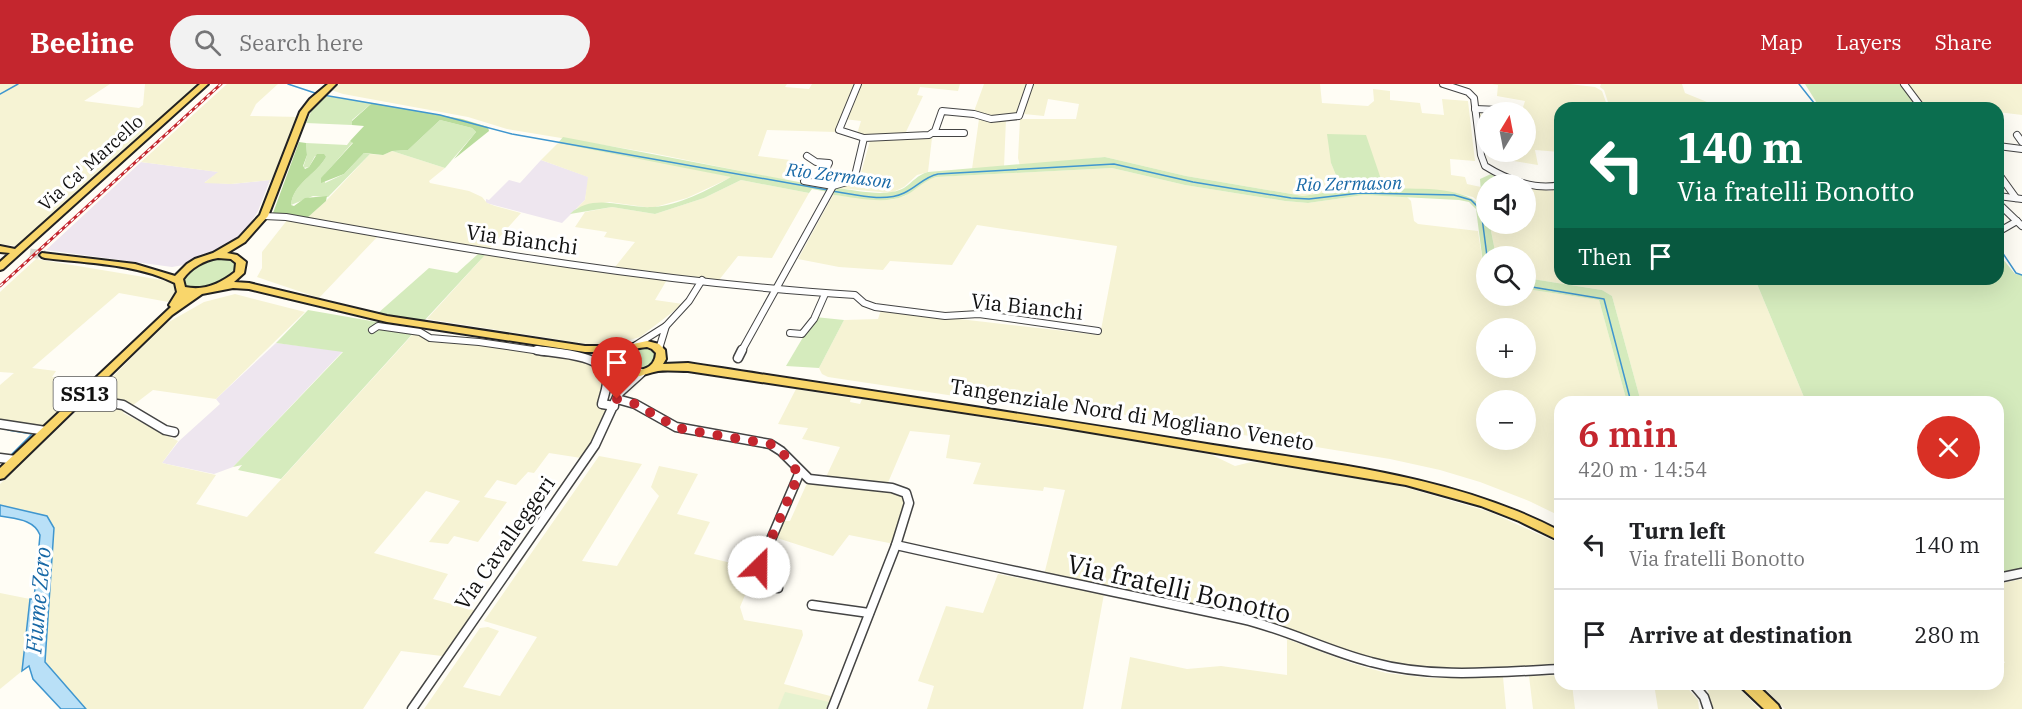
<!DOCTYPE html>
<html lang="en">
<head>
<meta charset="utf-8">
<style>
  :root { --surface:#fff; --page:#f2f2f2; --text:#202124; --muted:#757577; --line:#e0e0e0; --accent:#c4262e }
  body { margin:0; font-family:"IBM Plex Serif",serif; background:var(--page); color:var(--text); height:100vh; display:flex; flex-direction:column; font-size:22px; white-space:nowrap }
  * { box-sizing:border-box; margin:0 }
  p { font-size:20px; color:var(--muted) }
  .icon { flex:none; width:33px; height:33px; fill:none; stroke:currentColor; stroke-width:2; stroke-linecap:round; stroke-linejoin:round }
  .map { position:relative; flex:1; overflow:hidden }
  .sheet { position:absolute; left:1554px; top:312px; width:450px; height:294px; display:flex; flex-direction:column; background:var(--surface); border-radius:18px; box-shadow:0 6px 24px #0002 }
  .sheet>* { flex:none }
  .hud { position:absolute; left:1554px; top:18px; width:450px; height:183px; border-radius:18px; box-shadow:0 6px 24px #0002; background:#0b6e4f; color:#fff; overflow:hidden }
  .needle { width:39px; rotate:10deg }
  .buttons { position:absolute; left:1476px; top:18px; display:grid; gap:12px }
  .buttons a { display:grid; place-items:center; width:60px; height:60px; border-radius:50%; background:var(--surface); box-shadow:0 6px 24px #0002; font-size:30px }
  .pin { position:absolute; display:grid; place-items:center; width:51px; height:51px; color:#fff; margin:-62px -26px; border-radius:50% 50% 50% 0; rotate:-45deg; box-shadow:0 0 6px #0007 }
  .pin .icon { rotate:45deg }
  .me { position:absolute; width:66px; margin:-33px; rotate:23deg; stroke-linejoin:round; filter:drop-shadow(0 0 4px #0008) }
  .turn { display:flex; align-items:center; gap:21px; height:126px; padding:0 24px; font-size:27px }
  .turn .icon { width:78px; height:78px; stroke-width:2.5 }
  .turn b { display:block; font-size:42px; line-height:51px }
  .then { display:flex; align-items:center; height:57px; padding:0 24px; background:#0003; gap:12px; font-size:22px }
  .round { display:grid; place-items:center; flex:none; width:63px; height:63px; border-radius:32px; background:var(--page) }
  .overview { display:flex; align-items:center; justify-content:space-between; height:102px; padding:0 24px }
  h1 { font-size:36px; font-weight:600; line-height:45px; color:var(--accent) }
  ul { padding:0; list-style:none }
  li { display:flex; align-items:center; gap:18px; height:90px; padding:0 24px; border-top:2px solid var(--line) }
  li div { flex:1 }
  li b { display:block; font-size:22px }
  li em { font-style:normal }
  header { display:flex; align-items:center; gap:36px; box-sizing:border-box; height:84px; padding:0 30px; background:var(--accent); color:#fff }
  header strong { font-size:28px }
  nav { display:flex; gap:33px; margin-inline-start:auto; font-size:21px }
  .search { width:420px; height:54px; background:var(--page); display:flex; align-items:center; gap:15px; box-sizing:border-box; padding:0 21px; border-radius:33px; color:var(--muted); font-size:22px }
  .map>svg:first-child { display:block }
</style>
</head>
<body>
<header>
<strong>Beeline</strong>
<div class="search"><svg class="icon" aria-label="search" viewBox="0 0 24 24"><circle cx="10" cy="10" r="6"/><path d="M15 15l6 6"/></svg>Search here</div>
<nav><a>Map</a><a>Layers</a><a>Share</a></nav>
</header>
<div class="map">
<svg width="2022" height="625" viewBox="0 0 2022 625">
  <rect width="100%" height="100%" fill="#fffdf5"/>
  <g fill="#eee6ef">
    <polygon points="541,76 589,93 585,116 562,139 486,119 486,115 489,116 509,96 520,99"/>
    <polygon points="141,78 219,88 205,98 231,100 270,96 258,127 242,153 224,166 184,181 172,183 46,166"/>
    <polygon points="276,259 343,267 233,383 214,390 162,379 179,357 220,320 216,315"/>
  </g>
  <g fill="#f6f3d4" fill-rule="evenodd">
    <polygon points="0,0 110,0 84,17 139,24 143,21 145,0 198,0 30,153 17,162 0,160"/>
    <polygon points="227,0 278,0 256,20 250,32 300,33 285,71 268,101 270,96 231,100 204,99 218,88 141,78"/>
    <polygon points="339,0 787,0 785,3 809,5 812,0 856,0 836,48 767,46 758,72 790,76 785,96 652,69 507,45 468,33 343,10 331,6"/>
    <polygon points="860,0 960,0 958,7 920,3 917,11 923,12 904,52 857,50 861,37 844,35"/>
    <polygon points="984,0 1026,0 1025,9 1018,22 1018,30 1006,35 1004,83 972,85 979,35 993,36 973,30"/>
    <polygon points="1031,0 1320,0 1322,19 1368,22 1374,17 1373,5 1390,7 1390,16 1420,19 1422,29 1444,31 1442,15 1468,17 1475,77 1450,75 1451,91 1465,93 1467,100 1481,103 1483,122 1473,113 1451,108 1384,104 1331,79 1342,106 1303,112 1186,92 1105,73 1020,82 1018,74 1020,35 1076,35 1079,20 1048,15 1044,32 1024,30"/>
    <polygon points="1492,0 1569,0 1595,3 1602,7 1608,24 1560,24 1560,43 1554,43 1560,68 1535,66 1538,81 1514,77 1510,71 1481,67 1476,29 1486,30 1486,68 1526,68 1526,28 1505,28 1505,21 1523,23 1525,17 1497,12 1498,1"/>
    <polygon points="1601,0 1682,0 1685,9 1707,18 1710,24 1610,24 1604,6 1600,3"/>
    <polygon points="1907,0 2022,0 2022,31 1998,28 1998,24 1966,24 1920,19"/>
    <polygon points="932,54 928,88 917,91 904,103 891,109 836,104 854,100 859,96 870,57"/>
    <polygon points="558,59 636,73 732,93 687,114 652,124 609,118 577,124 585,116 588,93 541,76"/>
    <polygon points="392,67 445,84 429,97 430,99 469,107 482,113 487,119 495,122 521,129 488,166 307,134 326,117 370,70 383,71"/>
    <path d="M1112 84 1185 101 1285 117 1308 119 1364 111 1407 113 1411 117 1414 137 1418 140 1478 147 1484 187 1486 189V212H1526V205L1599 216 1627 318H1560V432L1529 417 1480 398 1440 386 1390 375 1139 334 1090 323 1065 320 1062 328 828 293 822 290 819 284 844 236 878 235 881 226 1100 251 1117 162 977 141 952 181 890 177 883 186 839 183 798 175 833 111 891 116 905 112 922 98 936 93ZM1486 244H1526V284H1486ZM1486 316H1526V356H1486Z"/>
    <polygon points="741,96 809,109 772,174 738,172 719,196 615,183 635,158 604,153 607,148 575,143 585,128 612,123 655,130 704,114"/>
    <polygon points="1526,102 1549,107 1560,104 1560,195 1755,195 1806,318 1641,318 1612,212 1602,206 1526,194 1526,172 1496,172 1491,147 1493,140 1526,140"/>
    <polygon points="288,135 378,152 319,214 257,193 262,184 262,168"/>
    <polygon points="485,171 668,194 655,216 683,220 640,253 612,261 587,260 427,235"/>
    <polygon points="36,175 174,198 179,208 174,219 119,209 32,284 56,287 52,293 94,297 47,345 0,337 0,301 14,289 0,288 0,208"/>
    <polygon points="235,210 305,228 216,315 153,306 132,322 94,311 167,239 204,218"/>
    <polygon points="414,249 583,275 596,280 606,293 598,323 607,327 587,370 581,374 549,369 534,389 528,388 516,401 497,396 484,413 507,418 478,458 454,452 448,460 429,458 460,417 426,407 374,469 448,490 433,515 481,528 450,573 401,567 363,625 86,625 45,578 54,444 47,432 0,421 0,400 87,317 127,325 123,329 178,357 162,379 216,391 196,420 247,433"/>
    <polygon points="796,305 851,314 850,318 860,320 863,313 1058,346 1065,345 1144,357 1212,371 1235,382 1251,378 1278,380 1404,403 1490,428 1560,460 1560,582 1428,585 1386,580 1224,527 1044,491 1065,406 1044,403 1043,407 973,400 981,379 946,374 950,351 910,347 887,401 826,393 840,363 802,355 808,344 778,340"/>
    <polygon points="599,372 642,380 582,477 617,482 659,412 651,403 659,382 698,390 677,430 710,438 694,470 756,485 740,523 744,536 802,546 803,551 784,600 838,614 834,625 424,625 480,544 488,543 499,547 463,603 500,612 537,553 484,537"/>
    <polygon points="808,397 902,410 906,414 894,460 849,451 833,472 774,453 782,437 790,437"/>
    <polygon points="998,490 1104,510 1083,625 927,625 934,602 918,597 946,522 983,529"/>
    <polygon points="2022,495 2022,625 1785,625 1760,600 1998,600 1998,578 2005,579 1998,564 1998,500"/>
    <polygon points="0,509 30,515 22,587 0,605"/>
    <polygon points="1287,555 1351,579 1386,589 1430,594 1503,593 1506,625 1121,625 1130,573 1187,585 1221,582 1287,591"/>
    <polygon points="1560,591 1560,600 1572,600 1575,625 1533,625 1529,592"/>
    <polygon points="1654,600 1684,600 1698,616 1699,625 1658,625"/>
    <polygon points="1707,600 1735,600 1759,625 1711,625"/>
  </g>
  <g fill="#d5ebbd">
    <polygon points="1805,0 1901,0 1918,24 1820,24"/>
    <polygon points="325,12 372,19 352,36 352,41 306,39 312,26"/>
    <polygon points="440,36 472,44 476,48 445,84 392,67 408,66"/>
    <path d="M1327 50 1366 51 1384 104C1415 106 1458 100 1482 122L1480 95 1491 90 1496 93 1491 100H1486V140H1493L1491 147 1496 172H1486V189L1484 187 1476 125 1469 118 1459 116 1364 111 1308 119 1285 117 1185 101 1112 84 936 93C921 98 916 107 904 112 884 121 854 113 833 111L836 104C856 106 886 114 904 104 913 98 917 91 928 88L1105 73 1186 92 1303 112 1342 106 1331 79Z"/>
    <path d="M563 53 830 104 828 108 812 105 809 109 741 96 704 114 655 130 612 123 570 130C593 108 625 125 652 123 678 122 708 106 731 93L558 59Z"/>
    <path d="M350 57 353 58 325 90V99L344 90 364 69 370 70 328 113 313 112 291 121C293 99 316 91 326 73L315 72 309 83 303 84 307 71 306 59 347 61Z"/>
    <polygon points="1998,169 2015,190 2022,191 2022,487 1998,491 1998,318 1806,318 1755,195 1998,195"/>
    <polygon points="478,170 485,171 423,238 377,230 429,184 457,189"/>
    <path d="M214 174 234 177 236 186C226 199 196 213 182 199 186 183 200 179 214 174Z"/>
    <polygon points="1526,194 1602,206 1612,212 1641,318 1627,318 1599,216 1526,205"/>
    <polygon points="308,226 417,245 281,395 238,386 242,381 233,383 343,268 276,259"/>
    <polygon points="815,233 844,236 819,284 786,282"/>
    <path d="M645 263 656 270C654 282 646 285 635 286L622 281 625 270 634 265Z"/>
  </g>
  <g fill="#b9dc9c">
    <polygon points="372,19 462,35 488,43 489,47 454,75 476,48 472,44 440,36 408,66 392,67 383,71 364,69 344,90 321,99 321,94 353,59 350,57 364,42 352,41 352,37"/>
    <path d="M299 58 306 59 307 71 303 82 305 85 309 83 317 70H324L326 73C316 91 293 99 291 121L294 122 305 114 327 112 326 117 307 134 273 129Z"/>
  </g>
  <polygon fill="#e6f2cf" points="785,608 829,618 826,625 778,625"/>
  <path fill="#b9e0f7" stroke="#3f96cf" stroke-width="1.5" d="M0 421 47 432 54 444 45 578 86 625H61L33 595 29 582 22 587 30 515H34L40 451C34 435 15 435 0 432Z"/>
  <g fill="none" stroke-linecap="round" stroke-linejoin="round">
    <g stroke="#3f96cf" stroke-width="1.5">
      <polyline points="288,0 318,10"/>
      <polyline points="1799,0 1818,24"/>
      <polyline points="0,10 18,0"/>
      <polyline points="323,11 440,31 512,50 828,106"/>
      <path d="M832 107C854 110 883 119 904 109 917 103 924 93 938 90L1114 80 1193 98 1291 114 1309 115 1360 109 1454 111 1471 116 1481 126 1487 172"/>
      <polyline points="1998,138 1998,143"/>
      <polyline points="1998,162 2016,189 2022,191"/>
      <polyline points="1526,202 1604,215 1631,318"/>
      <polyline points="8,346 32,350 10,372"/>
    </g>
    <polyline stroke="#dbdad3" stroke-width="9" stroke-dasharray="9 4.5" stroke-linecap="butt" points="30,169 45,171"/>
    <defs>
      <g id="minor-far1">
        <polyline points="858,0 839,46 864,54"/>
        <path d="M1443 0 1468 8 1474 14 1481 71 1485 82C1506 95 1535 107 1560 101"/>
        <polyline points="1904,0 1922,24"/>
        <polyline points="1475,25 1500,26"/>
        <polyline points="933,49 964,49"/>
        <polyline points="2017,51 2022,58"/>
        <polyline points="1998,62 2022,65"/>
        <polyline points="807,72 816,78 829,79 819,99"/>
        <polyline points="1998,89 2016,114"/>
        <polyline points="804,97 833,102"/>
        <polyline points="1998,112 2022,115"/>
        <polyline points="1998,119 2022,142"/>
        <path d="M264 132 286 133C474 167 664 199 855 211L864 219 875 223 945 232 979 230 1098 247"/>
        <polyline points="1998,148 2017,137"/>
        <polyline points="666,242 689,217 702,196"/>
        <polyline points="372,246 378,242 420,248 430,254 479,258 547,268"/>
        <polyline points="790,249 802,250 814,235 825,210"/>
        <polyline points="636,261 666,242 659,265"/>
        <polyline points="741,268 833,102 854,96 864,54 929,51 935,47 942,27 974,30 991,35 1019,32 1030,0"/>
      </g>
      <g id="minor">
        <path d="M537 266C554 269 601 270 607 291 609 300 604 311 602 320L614 322"/>
        <polyline points="738,274 742,266"/>
        <polyline points="620,308 641,289"/>
        <polyline points="80,314 123,321 165,346 174,348"/>
        <path d="M617 315 635 320 676 343 770 360 781 367 809 395 892 404 906 409 909 419 896 461C1011 487 1126 510 1242 535 1286 545 1327 567 1371 578 1432 595 1497 588 1560 585"/>
        <polyline points="0,340 46,347"/>
        <polyline points="0,374 16,376"/>
        <polyline points="1998,494 2022,489"/>
        <polyline points="778,504 751,502 799,390"/>
        <polyline points="812,521 869,529"/>
        <polyline points="1693,600 1704,613 1708,625"/>
        <polyline points="412,625 595,361 619,309 623,288"/>
        <polyline points="832,625 896,461"/>
      </g>
      <g id="major">
        <polygon points="200,0 208,0 3,185 0,186 0,178 10,169 0,168 0,162 15,165"/>
        <path d="M328 0H336L308 28 268 132 245 158 227 169 237 171 246 178 244 189 234 198 249 199 387 232 585 262H624L647 257 659 260 665 266 666 275 663 280 688 279C863 306 1039 332 1213 361 1331 380 1453 391 1560 447V457L1519 437 1481 422 1406 401 1048 341 688 287C678 287 667 286 658 287 638 291 636 298 614 287L611 277 616 268H585L387 238 249 205 233 204 202 210 172 231 4 394 0 395V384L171 223 169 221 177 208 175 199C138 180 86 179 45 174L42 173 40 171 42 169 135 180 175 192 187 180 195 175 213 169 239 154 260 131 300 28 310 15ZM218 174 231 175 236 179 235 188C220 200 204 207 185 203L183 195C191 184 204 176 218 174ZM647 263 652 265 656 269C655 287 636 289 623 283L621 277C627 266 636 264 647 263Z"/>
        <polygon points="1740,600 1756,600 1778,621 1780,625 1764,625 1742,604"/>
      </g>
    </defs>
    <use href="#minor-far1" stroke="#444" stroke-width="8"/>
    <use href="#minor" stroke="#444" stroke-width="11"/>
    <use href="#major" stroke="#222" stroke-width="4"/>
    <use href="#minor-far1" stroke="#fff" stroke-width="6"/>
    <use href="#minor" stroke="#fff" stroke-width="8"/>
    <use href="#major" fill="#f9d66b" fill-rule="evenodd"/>
    <defs>
      <polyline id="rail" points="0,202 221,0"/>
    </defs>
    <use href="#rail" stroke="#c4262e" stroke-width="3"/>
    <use href="#rail" stroke="#fff" stroke-width="1.5" stroke-dasharray="4" stroke-linecap="butt"/>
  </g>
  <g fill="none" stroke-linecap="round" stroke-linejoin="round">
    <polyline stroke="#c4262e" stroke-width="10" stroke-dasharray="0 18" points="617,315 635,320 676,343 687,346 770,360 778,363 799,390 759,483"/>
  </g>
  <g text-anchor="middle" stroke-width="6" stroke-linejoin="round" paint-order="stroke">
    <g font-size="18" fill="#111" stroke="#fff">
      <text transform="translate(91 79) rotate(-42)" y="6">Via Ca' Marcello</text>
    </g>
    <g font-size="18" font-style="italic" fill="#1768a6" stroke="#fff">
      <text transform="translate(839 92) rotate(7)" y="6">Rio Zermason</text>
      <text transform="translate(1349 100) rotate(-1)" y="6">Rio Zermason</text>
    </g>
    <rect fill="#fff" stroke="#585858" stroke-width="1.5" x="53.5" y="293" width="63" height="34" rx="4.5"/>
    <g font-size="20" font-weight="bold" fill="#111">
      <text x="85" y="317">SS13</text>
    </g>
    <g font-size="21" fill="#111" stroke="#fff">
      <text transform="translate(522 156) rotate(8)" y="7">Via Bianchi</text>
      <text transform="translate(1027 223) rotate(6)" y="7">Via Bianchi</text>
      <text transform="translate(1132 331) rotate(9)" y="7">Tangenziale Nord di Mogliano Veneto</text>
      <text transform="translate(505 459) rotate(-55)" y="7">Via Cavalleggeri</text>
    </g>
    <g font-size="22" font-style="italic" fill="#1768a6" stroke="#fff">
      <text transform="translate(38 516) rotate(-85)" y="8">Fiume Zero</text>
    </g>
    <g font-size="26" fill="#111" stroke="#fff">
      <text transform="translate(1179 505) rotate(13)" y="9">Via fratelli Bonotto</text>
    </g>
  </g>
</svg>
<div class="buttons">
<a><svg class="needle" viewBox="-14 -14 28 28"><path d="M0-13l5 13h-10z" fill="#e53935"/><path d="M0 13l5-13h-10z" fill="#757577"/></svg></a>
<a><svg class="icon" aria-label="sound" viewBox="0 0 24 24"><path d="M4 9h4l5-4v14l-5-4H4zM17 9q2 3 0 6"/></svg></a>
<a><svg class="icon" aria-label="search" viewBox="0 0 24 24"><circle cx="10" cy="10" r="6"/><path d="M15 15l6 6"/></svg></a>
<a>+</a>
<a>−</a>
</div>
<div class="pin" style="left:617px;top:315px;background:#d93025"><svg class="icon" aria-label="arrive" viewBox="0 0 24 24"><path d="M6 21V4h12l-3 4 3 4H6"/></svg></div>
<svg class="me" style="left:759px;top:483px" viewBox="-20 -20 40 40"><circle r="19" fill="#fff"/><path d="M0-13L10 11 0 6-10 11z" fill="#c4262e"/></svg>
<div class="hud">
<div class="turn"><svg class="icon" aria-label="left" viewBox="0 0 24 24"><path d="M17 20v-9H6M10 6l-5 5 5 5"/></svg><div><b>140 m</b>Via fratelli Bonotto</div></div>
<div class="then">Then<svg class="icon" aria-label="arrive" viewBox="0 0 24 24"><path d="M6 21V4h12l-3 4 3 4H6"/></svg></div>
</div>
<section class="sheet">
<div class="overview"><div><h1>6 min</h1><p>420 m · 14:54</p></div><a class="round" style="background:#d93025;color:#fff"><svg class="icon" aria-label="close" viewBox="0 0 24 24"><path d="M6 6l12 12M18 6L6 18"/></svg></a></div>
<ul>
<li><svg class="icon" aria-label="left" viewBox="0 0 24 24"><path d="M17 20v-9H6M10 6l-5 5 5 5"/></svg><div><b>Turn left</b><p>Via fratelli Bonotto</p></div><em>140 m</em></li>
<li><svg class="icon" aria-label="arrive" viewBox="0 0 24 24"><path d="M6 21V4h12l-3 4 3 4H6"/></svg><div><b>Arrive at destination</b></div><em>280 m</em></li>
</ul>
</section>
</div>
</body>
</html>
